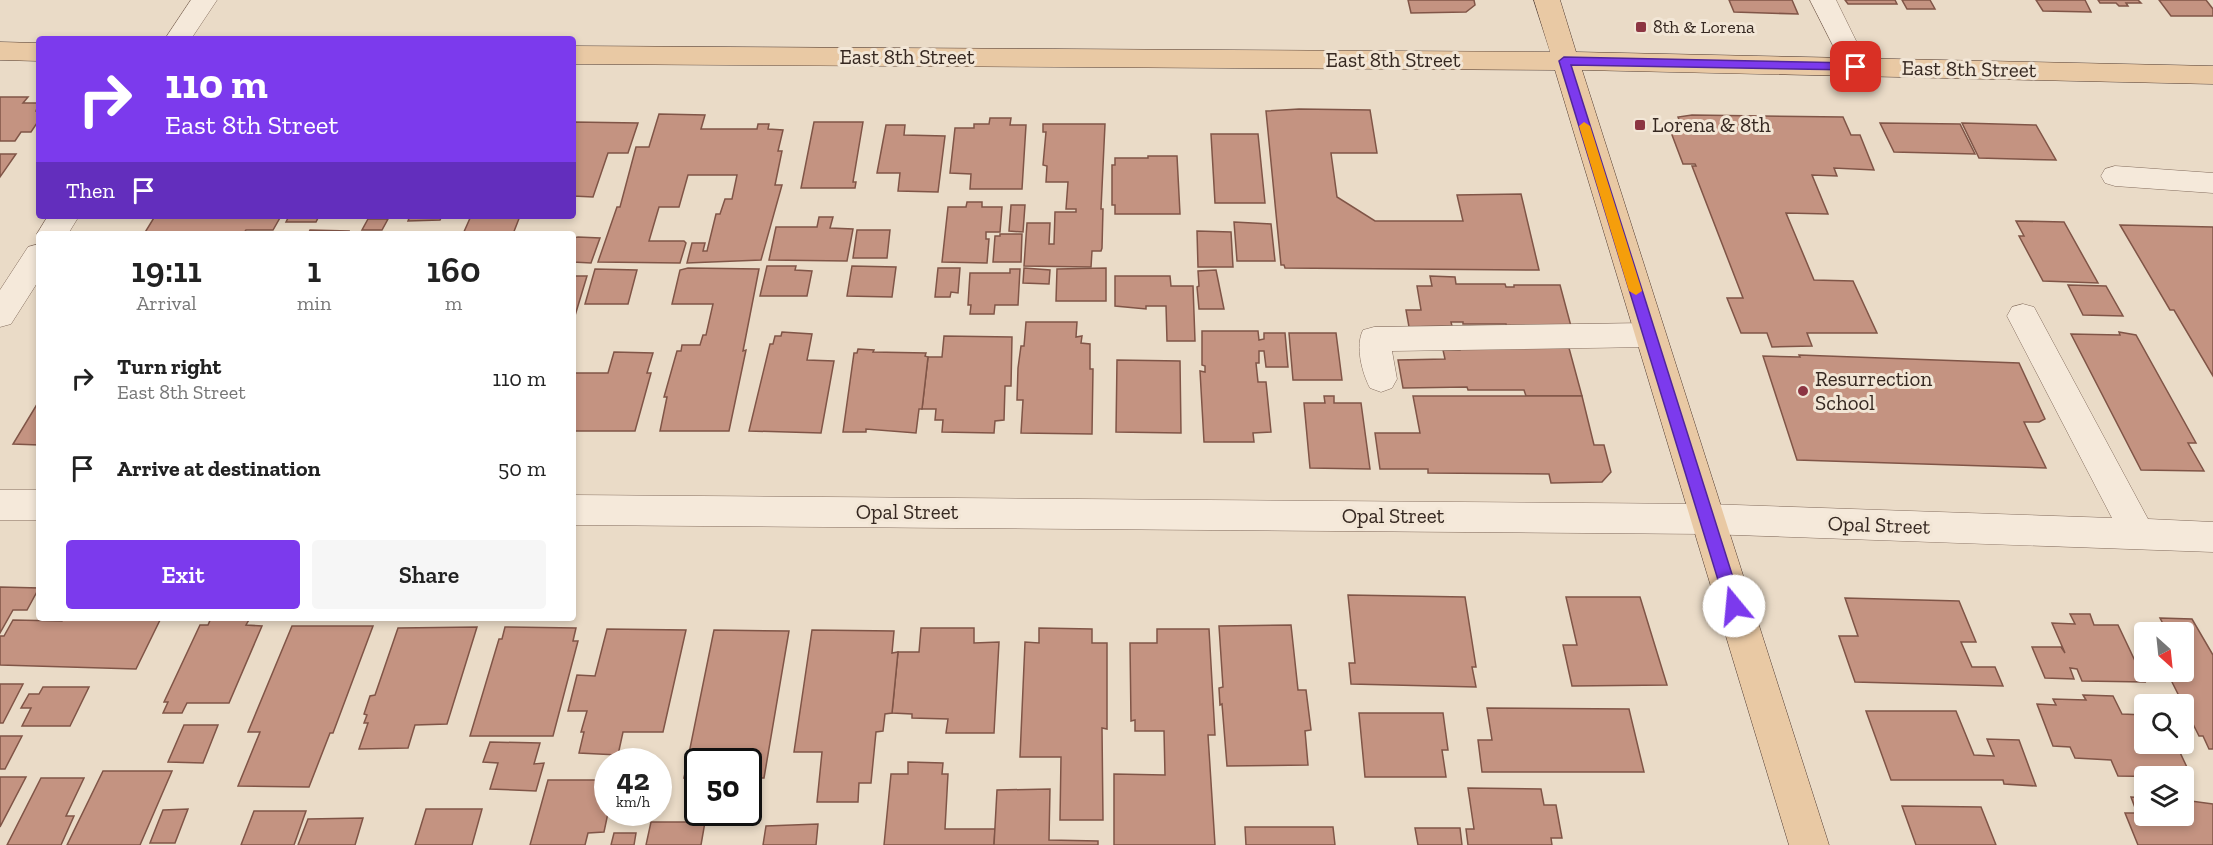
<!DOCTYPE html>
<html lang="en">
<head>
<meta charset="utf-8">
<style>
  :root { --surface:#fff; --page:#f6f6f6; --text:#222; --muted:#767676; --accent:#7c3aed }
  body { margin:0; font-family:"Zilla Slab",serif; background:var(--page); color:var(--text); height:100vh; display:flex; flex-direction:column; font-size:22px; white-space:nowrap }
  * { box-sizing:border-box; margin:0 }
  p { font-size:20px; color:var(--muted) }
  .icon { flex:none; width:33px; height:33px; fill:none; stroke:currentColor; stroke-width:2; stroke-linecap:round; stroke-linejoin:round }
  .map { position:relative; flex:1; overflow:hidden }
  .sheet { position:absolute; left:36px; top:231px; width:540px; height:390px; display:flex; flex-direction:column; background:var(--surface); border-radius:6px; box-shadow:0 3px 9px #0003 }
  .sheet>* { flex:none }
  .banner { position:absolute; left:36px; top:36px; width:540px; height:183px; border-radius:6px; box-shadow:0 3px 9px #0003; background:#7c3aed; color:#fff; overflow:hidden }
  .needle { width:39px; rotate:153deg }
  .controls { position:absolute; left:2134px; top:622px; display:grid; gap:12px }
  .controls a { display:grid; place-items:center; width:60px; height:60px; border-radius:6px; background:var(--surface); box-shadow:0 3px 9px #0003; font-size:30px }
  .speed { position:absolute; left:594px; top:748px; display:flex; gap:12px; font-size:30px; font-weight:700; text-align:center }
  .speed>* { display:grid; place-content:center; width:78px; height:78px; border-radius:50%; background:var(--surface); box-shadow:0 3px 9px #0003; line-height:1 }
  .speed small { font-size:15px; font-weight:400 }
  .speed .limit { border:3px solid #111; border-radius:9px; background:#fff; color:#111 }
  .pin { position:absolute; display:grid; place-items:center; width:51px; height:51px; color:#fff; margin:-26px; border-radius:12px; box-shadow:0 3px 9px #0006 }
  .me { position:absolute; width:66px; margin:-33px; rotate:343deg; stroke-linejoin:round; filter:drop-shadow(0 0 4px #0008) }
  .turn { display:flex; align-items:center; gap:21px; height:126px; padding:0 30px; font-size:27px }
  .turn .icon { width:78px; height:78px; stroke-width:2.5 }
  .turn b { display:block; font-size:42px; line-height:51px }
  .then { display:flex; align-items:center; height:57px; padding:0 30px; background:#0003; gap:12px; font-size:22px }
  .eta { display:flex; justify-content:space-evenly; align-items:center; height:102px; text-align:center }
  .eta b { font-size:36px; font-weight:600; line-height:42px }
  .cta { display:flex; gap:12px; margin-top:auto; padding:12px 30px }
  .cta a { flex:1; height:69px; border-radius:6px; background:var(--accent); color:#fff; font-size:24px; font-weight:600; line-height:69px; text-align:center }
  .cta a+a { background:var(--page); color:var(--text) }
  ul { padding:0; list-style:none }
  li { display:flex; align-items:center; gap:18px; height:90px; padding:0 30px }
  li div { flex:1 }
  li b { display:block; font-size:22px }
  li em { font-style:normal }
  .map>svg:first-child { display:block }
</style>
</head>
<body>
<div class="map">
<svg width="2213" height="845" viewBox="0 0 2213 845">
  <rect width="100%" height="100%" fill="#eadbc7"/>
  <g fill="#c49381" stroke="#805547" stroke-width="1.5">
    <polygon points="1408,0 1474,0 1475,5 1466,12 1411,13"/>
    <polygon points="1729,0 1792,0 1798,14 1734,12"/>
    <polygon points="1845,0 1895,0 1897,4 1848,4"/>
    <polygon points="1902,0 1930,0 1935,9 1907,9"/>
    <polygon points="2036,0 2085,0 2091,12 2043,11"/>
    <polygon points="2098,0 2138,0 2141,3 2126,3 2128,6 2119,6 2116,3 2100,3"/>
    <polygon points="2159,0 2206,0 2213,9 2213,16 2171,16"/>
    <polygon points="0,97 28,97 23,103 39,103 36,111 39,111 39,120 31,132 21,132 15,141 0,141"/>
    <polygon points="1299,109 1370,110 1377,153 1331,153 1337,197 1375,221 1463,221 1457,195 1521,194 1539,270 1285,268 1284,265 1281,265 1266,111"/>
    <polygon points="659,114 705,115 701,129 757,129 758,124 769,124 768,129 783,130 778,151 782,151 775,185 782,185 761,260 687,263 692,243 705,243 703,251 707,251 716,214 720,214 725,199 732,199 737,175 688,175 679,207 659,207 649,241 684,241 686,243 680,263 598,262 617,207 620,207 636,147 649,147"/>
    <polygon points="1692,115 1843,117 1851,135 1860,135 1874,170 1834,168 1837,176 1812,175 1828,214 1786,213 1814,280 1853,281 1877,333 1807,333 1812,346 1772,347 1767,333 1741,333 1727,298 1743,298 1692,166 1696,166 1695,164 1683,164 1669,127 1682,127 1678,117"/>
    <polygon points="990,118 1011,118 1010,125 1026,125 1022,189 970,189 971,174 950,173 955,128 974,128 974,124 989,124"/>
    <polygon points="573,122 638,123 628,153 608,153 593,197 573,196"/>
    <polygon points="814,122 863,122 853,182 856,182 855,188 801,188"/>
    <polygon points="1880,123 1960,124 1975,154 1894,152"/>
    <polygon points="1962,123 2036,125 2056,160 1979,158"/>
    <polygon points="1043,124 1105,124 1101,209 1103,209 1102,248 1101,251 1092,251 1091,267 1024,266 1027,223 1050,223 1049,244 1054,244 1055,212 1076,212 1076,209 1066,209 1068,182 1046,182 1047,166 1043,165 1046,132 1043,132"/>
    <polygon points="886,125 905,125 904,135 945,136 938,192 898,191 900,173 877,173"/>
    <polygon points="1211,134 1258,134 1265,203 1215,203"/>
    <polygon points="0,154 16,154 0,177"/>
    <polygon points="1148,156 1177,156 1180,214 1115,214 1115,205 1112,205 1112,165 1115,165 1115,158 1148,158"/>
    <polygon points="967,202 982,202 982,207 1002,207 1000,232 986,232 986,239 989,239 987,263 942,262 948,207 966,207"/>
    <polygon points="1011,205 1025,205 1023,232 1009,231"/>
    <polygon points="155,216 281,216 273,230 246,230 243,234 144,234"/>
    <polygon points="289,216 319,216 316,222 286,222"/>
    <polygon points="410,216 442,216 440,220 408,221"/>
    <polygon points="471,216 520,216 513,234 463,234"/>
    <polygon points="819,217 833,217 830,228 853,229 847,261 769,260 776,227 817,227"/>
    <polygon points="368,219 388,219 382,230 362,230"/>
    <polygon points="2016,221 2064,222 2098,283 2043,281 2019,236 2024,236"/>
    <polygon points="1234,222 1271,224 1275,261 1237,261"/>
    <polygon points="2120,225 2213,227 2213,376 2174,310 2170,310"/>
    <polygon points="310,230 349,231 348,234 308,234"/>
    <polygon points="857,230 890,230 887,258 853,258"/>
    <polygon points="1197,231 1231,232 1233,267 1198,267"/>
    <polygon points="1000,234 1022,234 1021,262 993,262 995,236 1000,236"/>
    <polygon points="578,237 600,238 591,263 573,262 573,238"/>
    <polygon points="767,266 796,266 795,270 812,271 807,296 760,296"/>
    <polygon points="852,266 896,267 892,297 847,296"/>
    <polygon points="688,268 759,269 743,351 746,350 729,431 660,431 667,397 664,397 677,351 681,351 682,345 700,345 703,335 706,335 713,304 672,304 680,270"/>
    <polygon points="938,268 960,268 958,293 951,292 950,297 935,297"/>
    <polygon points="1024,268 1050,270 1049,284 1023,283"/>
    <polygon points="1106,268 1106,301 1056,301 1057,269"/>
    <polygon points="595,269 637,270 628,304 585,304"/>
    <polygon points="1010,269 1020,269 1018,305 995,305 994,314 970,314 971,305 968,305 970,273 1010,273"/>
    <polygon points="1216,270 1224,309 1199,309 1197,287 1199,286 1198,271"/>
    <polygon points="573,276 587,276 574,319 573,319"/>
    <polygon points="1115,276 1170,276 1171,286 1193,286 1195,341 1167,341 1166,306 1146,306 1146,309 1115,306"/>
    <polygon points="1430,276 1455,277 1456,284 1505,284 1506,287 1514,287 1514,285 1560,285 1572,330 1507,330 1506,324 1463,324 1463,322 1451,322 1452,326 1409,327 1406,310 1421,310 1417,286 1432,286"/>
    <polygon points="2068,285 2106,286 2123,316 2083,315"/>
    <polygon points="1026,322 1077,322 1076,337 1082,336 1081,343 1090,344 1090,369 1093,369 1092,434 1021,433 1023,400 1017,400 1018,368 1021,346 1024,346"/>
    <polygon points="1202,331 1258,331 1259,340 1264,339 1264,333 1285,333 1288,367 1266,367 1264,351 1259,351 1259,363 1256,363 1258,382 1266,382 1271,432 1253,433 1254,442 1204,442 1200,371 1205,372 1205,366 1202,365"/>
    <polygon points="782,332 812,334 807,360 834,361 821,433 749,431 770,344 773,344 775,336 781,336"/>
    <polygon points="2119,332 2136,335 2196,443 2188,443 2204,471 2141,470 2071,334 2120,335"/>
    <polygon points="1289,333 1336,333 1342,380 1293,380"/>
    <polygon points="944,336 1012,337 1011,386 1005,386 1004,420 995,421 994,433 942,432 943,420 935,420 936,409 922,409 928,357 942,357"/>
    <polygon points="1459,344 1569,348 1582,396 1526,396 1524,390 1468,390 1467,387 1403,388 1398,360 1445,359 1443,350 1460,350"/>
    <polygon points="858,349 874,350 873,352 926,353 925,356 928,357 922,409 919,409 916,433 866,429 866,432 843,432 854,353 857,353"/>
    <polygon points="614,352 653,353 647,373 651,373 635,431 573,431 573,373 608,373"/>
    <polygon points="1799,355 2019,363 2045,419 2039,422 2024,422 2046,468 1797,460 1763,356 1800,357"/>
    <polygon points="1117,360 1180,361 1181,433 1116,432"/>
    <polygon points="1324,396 1334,396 1334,403 1361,403 1370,469 1310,468 1304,403 1325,403"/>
    <polygon points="1413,396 1582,396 1594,445 1604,445 1611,472 1602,482 1551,483 1549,474 1428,473 1428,469 1380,469 1375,433 1420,433"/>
    <polygon points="39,401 39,445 13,444"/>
    <polygon points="0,587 39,588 27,610 13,610 0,633"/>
    <polygon points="1348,595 1465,597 1476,667 1472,667 1476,687 1351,684 1349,663 1355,663"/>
    <polygon points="1566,597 1640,597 1667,685 1572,686 1563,645 1577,645"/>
    <polygon points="1845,598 1959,601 1976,642 1961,642 1972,667 1995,667 2003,686 1855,682 1839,636 1858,636"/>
    <polygon points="2070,614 2090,614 2094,625 2118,625 2145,682 2082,681 2077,669 2070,668 2074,679 2045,678 2032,647 2061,647 2065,653 2052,623 2075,624"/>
    <polygon points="64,618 161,618 136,669 0,665 0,636 4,636 13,620 62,621"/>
    <polygon points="211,618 250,618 246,625 262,626 229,703 187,703 182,713 163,713 168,702 164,702 200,625 208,625"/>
    <polygon points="2160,618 2192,619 2213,655 2213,749 2209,749 2203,736 2199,736 2167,672 2184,672 2184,633 2168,633"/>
    <polygon points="1291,625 1298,690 1306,690 1311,730 1305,731 1308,765 1227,766 1222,704 1220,705 1219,688 1223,687 1219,626"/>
    <polygon points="292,626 373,626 333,733 330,733 309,787 238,786 260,732 248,732"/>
    <polygon points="477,627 447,724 415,725 408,748 359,749 368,723 364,723 367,715 364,714 370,696 375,695 398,628"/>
    <polygon points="505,627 576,628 573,641 578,641 553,736 470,736 499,639 502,639"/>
    <polygon points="921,628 974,628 974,643 999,642 994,733 946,733 948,719 912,718 912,714 892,713 898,652 919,652"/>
    <polygon points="1039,628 1092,629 1092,643 1107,643 1107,729 1102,728 1103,820 1060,820 1061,757 1020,757 1025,642 1039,643"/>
    <polygon points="607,629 686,630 663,732 623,732 618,755 579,753 584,732 581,732 587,711 568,711 577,675 595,676"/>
    <polygon points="1157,629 1209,629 1215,735 1208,735 1215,845 1114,845 1114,774 1165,775 1164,731 1135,731 1135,720 1131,721 1130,643 1157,643"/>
    <polygon points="714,630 789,631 764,778 748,778 748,762 698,762 698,778 684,778"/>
    <polygon points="812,630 894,631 892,653 898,652 892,713 885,714 883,731 876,732 871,783 859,783 858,802 817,802 822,752 794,752"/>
    <polygon points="0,684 23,684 3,723 0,723"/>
    <polygon points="43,687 89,687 70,726 22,726 31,708 21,708 29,694 39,694"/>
    <polygon points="2083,695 2113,696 2122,714 2145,715 2145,744 2176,744 2193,780 2184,780 2184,777 2118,776 2111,760 2075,758 2070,747 2053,746 2037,704 2056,705 2053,699 2086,700"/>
    <polygon points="1487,708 1629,709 1644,772 1482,772 1478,740 1492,740"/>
    <polygon points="1866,711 1956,711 1974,755 1994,756 1987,739 2019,740 2036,786 2004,784 2003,780 1891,780"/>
    <polygon points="1359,713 1443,713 1448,750 1442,750 1446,777 1365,777"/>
    <polygon points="184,725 218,725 203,763 168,762"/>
    <polygon points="0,736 22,736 5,769 0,769"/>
    <polygon points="490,742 540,743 534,764 544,763 536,791 490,789 498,763 483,762"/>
    <polygon points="908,762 943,763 942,774 948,774 945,829 995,829 994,845 884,845 891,774 908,774"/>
    <polygon points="103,771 172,771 140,845 67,845"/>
    <polygon points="0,777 26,777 0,827"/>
    <polygon points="41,778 84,778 66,816 74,816 61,845 7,845"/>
    <polygon points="548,780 599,780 596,790 608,790 608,813 604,832 588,833 585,845 530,845"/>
    <polygon points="1468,788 1541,789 1544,805 1556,805 1562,838 1551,838 1552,845 1468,845 1466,829 1474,829"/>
    <polygon points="1050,789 1049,840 1098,841 1098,845 994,845 997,790"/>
    <polygon points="2131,797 2145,798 2145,816 2184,816 2184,800 2213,804 2213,845 2138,845 2125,813 2137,813"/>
    <polygon points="1902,806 1981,807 1996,845 1916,845"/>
    <polygon points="188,809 175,843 150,843 163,810"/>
    <polygon points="426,809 482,809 472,845 415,845"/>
    <polygon points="254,811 306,811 294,845 241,845"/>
    <polygon points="363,818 355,845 298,845 308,819"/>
    <polygon points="651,822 705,822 701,845 646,845"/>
    <polygon points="818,824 816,845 763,845 766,826"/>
    <polygon points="1245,827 1333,827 1335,845 1246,845"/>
    <polygon points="1415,828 1460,828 1462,845 1418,845"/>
    <polygon points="614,833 636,833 634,845 611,845"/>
  </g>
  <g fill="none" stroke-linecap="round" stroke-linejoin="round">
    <defs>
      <g id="minor">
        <polygon points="191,0 217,0 191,39 165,39"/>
        <polygon points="1810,0 1836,0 1869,67 1865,73 1856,76 1847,73"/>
        <polygon points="2115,166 2213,173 2213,193 2115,186 2105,183 2101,176 2105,169"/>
        <polygon points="48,216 79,216 68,234 39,234 39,237 37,234"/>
        <polygon points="39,244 39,280 11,324 0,327 0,290 28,247"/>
        <polygon points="2023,304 2034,307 2148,519 2213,522 2213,552 1707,534 573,525 573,495 1707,504 2112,518 2007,316 2012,307"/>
        <path d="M1650 323 1661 326 1666 335 1661 344 1650 347 1392 351 1397 379 1392 388 1381 392 1370 388C1362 373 1355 346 1363 330L1374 327Z"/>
        <rect x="0" y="490" width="39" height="30"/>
      </g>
      <g id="major">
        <polygon points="1534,0 1560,0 1576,52 2213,66 2213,84 1582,70 1829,845 1789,845 1555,70 573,64 573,46 1550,52"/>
        <polygon points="0,42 39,43 39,61 0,60"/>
      </g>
    </defs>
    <use href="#minor" stroke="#846d5e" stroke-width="1"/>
    <use href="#major" stroke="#523c32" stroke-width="1"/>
    <use href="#minor" fill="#f5e9da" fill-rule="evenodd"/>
    <use href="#major" fill="#e9c9a4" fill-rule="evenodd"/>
  </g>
  <polygon fill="#7c3aed" stroke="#51269a" stroke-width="1.5" points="1564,57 1856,63 1861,67 1856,70 1571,65 1742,606 1739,611 1734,613 1729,611 1726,606 1559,61"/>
  <polygon fill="#f59e0b" points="1584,122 1590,126 1642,291 1636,295 1629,291 1579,126"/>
  <g fill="#8c3542" stroke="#f2e6d6" stroke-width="2">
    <rect x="1635" y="21" width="12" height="12" rx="3"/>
    <rect x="1634" y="119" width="12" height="12" rx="3"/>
    <circle cx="1803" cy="391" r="6"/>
  </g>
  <g text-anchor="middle" stroke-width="6" stroke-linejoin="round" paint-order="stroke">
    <g font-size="18" fill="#362821" stroke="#f2e6d6" text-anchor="start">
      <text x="1653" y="33">8th &amp; Lorena</text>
    </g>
    <g font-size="21" fill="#362821" stroke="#f2e6d6">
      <text x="907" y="64">East 8th Street</text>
      <text x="1393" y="67">East 8th Street</text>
      <text transform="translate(1969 69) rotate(1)" y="7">East 8th Street</text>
      <text x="907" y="519">Opal Street</text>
      <text x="1393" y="523">Opal Street</text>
      <text transform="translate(1879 525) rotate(2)" y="7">Opal Street</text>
    </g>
    <g font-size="21" fill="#362821" stroke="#f2e6d6" text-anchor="start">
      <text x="1652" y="132">Lorena &amp; 8th</text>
      <text x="1815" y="386">Resurrection<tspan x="1815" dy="24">School</tspan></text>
    </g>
  </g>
</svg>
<div class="controls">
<a><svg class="needle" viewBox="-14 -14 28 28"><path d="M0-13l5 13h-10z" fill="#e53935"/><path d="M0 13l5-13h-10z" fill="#767676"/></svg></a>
<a><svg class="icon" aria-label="search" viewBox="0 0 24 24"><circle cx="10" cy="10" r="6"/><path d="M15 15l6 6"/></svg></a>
<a><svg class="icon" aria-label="layers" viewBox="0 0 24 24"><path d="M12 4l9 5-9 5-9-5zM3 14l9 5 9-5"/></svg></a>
</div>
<div class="speed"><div>42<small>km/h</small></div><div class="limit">50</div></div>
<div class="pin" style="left:1856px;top:67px;background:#d93025"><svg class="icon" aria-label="arrive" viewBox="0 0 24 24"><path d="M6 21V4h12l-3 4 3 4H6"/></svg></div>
<svg class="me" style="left:1734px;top:606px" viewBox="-20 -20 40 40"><circle r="19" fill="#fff"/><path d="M0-13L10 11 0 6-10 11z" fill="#7c3aed"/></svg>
<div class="banner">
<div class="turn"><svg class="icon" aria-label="right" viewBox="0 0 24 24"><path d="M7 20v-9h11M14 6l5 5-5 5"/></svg><div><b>110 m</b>East 8th Street</div></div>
<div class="then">Then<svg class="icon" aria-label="arrive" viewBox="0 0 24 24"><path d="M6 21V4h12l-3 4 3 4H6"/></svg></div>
</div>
<section class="sheet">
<div class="eta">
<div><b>19:11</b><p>Arrival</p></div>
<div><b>1</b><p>min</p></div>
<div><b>160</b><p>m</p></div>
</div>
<ul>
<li><svg class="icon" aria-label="right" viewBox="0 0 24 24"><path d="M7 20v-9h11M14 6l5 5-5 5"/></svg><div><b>Turn right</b><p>East 8th Street</p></div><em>110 m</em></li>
<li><svg class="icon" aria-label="arrive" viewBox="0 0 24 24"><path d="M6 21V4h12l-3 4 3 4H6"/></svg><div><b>Arrive at destination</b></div><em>50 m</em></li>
</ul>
<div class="cta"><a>Exit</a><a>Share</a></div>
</section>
</div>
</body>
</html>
